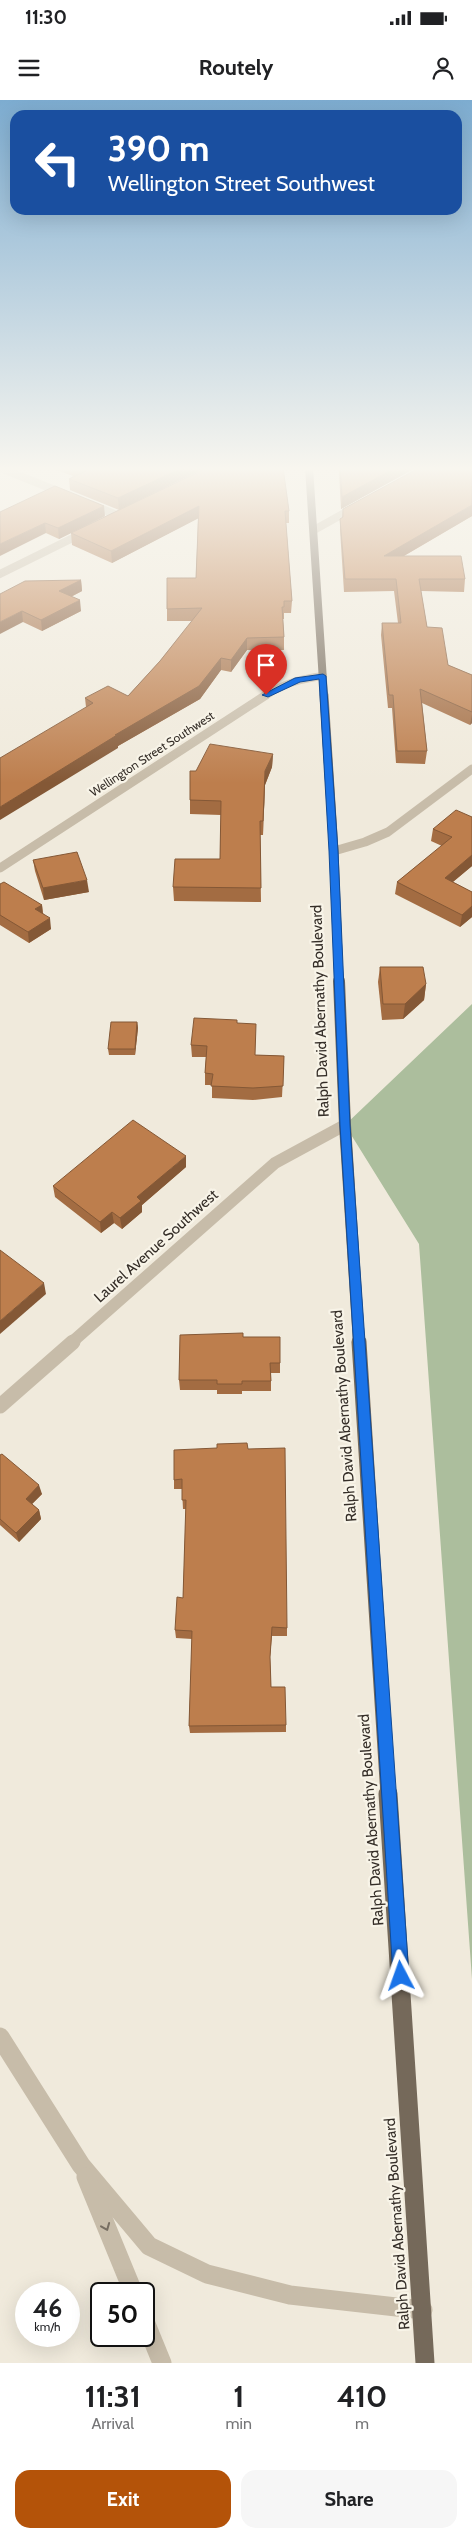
<!DOCTYPE html>
<html lang="en">
<head>
<meta charset="utf-8">
<style>
  :root { --surface:#fff; --page:#f6f6f6; --text:#202124; --muted:#757577; --accent:#b45309 }
  body { margin:0; font-family:Cabin,sans-serif; background:var(--page); color:var(--text); height:100vh; display:flex; flex-direction:column; font-size:19px; white-space:nowrap }
  * { box-sizing:border-box; margin:0 }
  p { font-size:16px; color:var(--muted) }
  .icon { flex:none; width:28px; height:28px; fill:none; stroke:currentColor; stroke-width:2; stroke-linecap:round; stroke-linejoin:round }
  .map { position:relative; height:2263px; overflow:hidden }
  .panel { display:flex; flex-direction:column; background:var(--surface); flex:1 }
  .panel>* { flex:none }
  .banner { position:absolute; left:10px; top:10px; width:452px; height:105px; border-radius:15px; box-shadow:0 5px 20px #0002; background:#1a4fa0; color:#fff; overflow:hidden }
  .speed { position:absolute; left:15px; top:2182px; display:flex; gap:10px; font-size:25px; font-weight:700; text-align:center }
  .speed>* { display:grid; place-content:center; width:65px; height:65px; border-radius:50%; background:var(--surface); box-shadow:0 5px 20px #0002; line-height:1 }
  .speed small { font-size:12px; font-weight:400 }
  .speed .limit { border:2px solid #111; border-radius:8px; background:#fff; color:#111 }
  .pin { position:absolute; display:grid; place-items:center; width:42px; height:42px; color:#fff; margin:-51px -21px; border-radius:50% 50% 50% 0; rotate:-45deg; box-shadow:0 0 5px #0007 }
  .pin .icon { rotate:45deg }
  .me { position:absolute; width:55px; margin:-28px; rotate:356deg; stroke-linejoin:round; filter:drop-shadow(0 0 4px #0008) }
  .turn { display:flex; align-items:center; gap:18px; height:105px; padding:0 15px; font-size:22px }
  .turn .icon { width:65px; height:65px; stroke-width:2.5 }
  .turn b { display:block; font-size:35px; line-height:42px }
  .eta { display:flex; justify-content:space-evenly; align-items:center; height:85px; text-align:center }
  .eta b { font-size:30px; font-weight:700; line-height:35px }
  .button { display:flex; gap:10px; margin-top:auto; padding:10px 15px }
  .button a { flex:1; height:58px; border-radius:15px; background:var(--accent); color:#fff; font-size:20px; font-weight:700; line-height:58px; text-align:center }
  .button a+a { background:var(--page); color:var(--text) }
  .status { display:flex; justify-content:space-between; align-items:center; height:35px; padding:0 25px; background:var(--surface); direction:ltr }
  .status svg { height:14px; fill:currentColor }
  header { display:flex; justify-content:space-between; align-items:center; height:65px; padding:0 15px; background:var(--surface); font-size:22px; font-weight:700 }
  .map>svg:first-child { display:block }
</style>
</head>
<body>
<div class="status"><b>11:30</b><svg viewBox="0 0 49 12"><path d="M0 12V9h3v3zM5 12V6h3v6zM10 12V3h3v9zM15 12V0h3v12zM26 1h20v11H26zM47 4h2v5h-2z"/></svg></div>
<header><svg class="icon" aria-label="menu" viewBox="0 0 24 24"><path d="M4 6h16M4 12h16M4 18h16"/></svg>Routely<svg class="icon" aria-label="person" viewBox="0 0 24 24"><circle cx="12" cy="8" r="4"/><path d="M4 21q1-7 8-7t8 7"/></svg></header>
<div class="map">
<svg width="472" height="2263" viewBox="0 0 472 2263">
  <rect width="100%" height="100%" fill="#f0eadc"/>
  <polygon fill="#acbe9d" points="472,904 472,1879 419,1144 345,1025"/>
  <g fill="none" stroke-linecap="round" stroke-linejoin="round">
    <g stroke="#c7bca9" stroke-width="8">
      <polyline points="0,368 65,394"/>
      <polyline points="90,404 119,416"/>
      <polyline points="314,430 357,406"/>
      <polyline points="0,474 87,431"/>
      <path d="M265 596C284 583 301 579 323 576"/>
    </g>
    <g stroke="#c7bca9" stroke-width="9">
      <polyline points="334,751 365,742 388,732 472,669"/>
      <polyline points="0,768 266,595"/>
    </g>
    <polyline stroke="#c7bca9" stroke-width="12" points="71,1243 275,1063 345,1025"/>
    <polyline stroke="#c7bca9" stroke-width="15" points="0,1306 73,1242"/>
    <g stroke="#c7bca9" stroke-width="19">
      <polyline points="0,1937 81,2065 149,2146 207,2174 290,2195 423,2210"/>
      <polyline points="86,2077 134,2194"/>
      <polyline points="144,2219 162,2263"/>
    </g>
    <polyline stroke="#75695a" stroke-width="8" points="309,367 324,596"/>
    <polyline stroke="#75695a" stroke-width="9" points="324,595 334,751 339,883"/>
    <polyline stroke="#75695a" stroke-width="12" points="339,881 345,1025 359,1243"/>
    <polyline stroke="#75695a" stroke-width="15" points="359,1242 388,1696"/>
    <polyline stroke="#75695a" stroke-width="19" points="388,1694 425,2263"/>
  </g>
  <g fill="#a36c42">
    <polygon points="49,367 207,367 119,410 70,390 69,379 73,376"/>
    <polygon points="209,367 289,411 289,423 286,423 292,501 291,513 284,513 284,519 283,519 284,537 284,550 247,550 231,572 221,570 200,599 118,646 118,648 86,607 85,598 128,596 160,561 192,521 167,521 167,509 196,478 198,418 112,463 72,445 71,433"/>
    <polygon points="339,367 417,367 341,409 339,373"/>
    <polygon points="343,409 472,416 404,456 465,479 464,492 421,491 427,527 448,565 472,575 472,623 470,625 422,603 427,651 425,664 396,663 392,608 388,608 381,535 382,523 398,523 394,491 344,492 340,430 340,419 342,418"/>
    <polygon points="0,412 105,416 59,439"/>
    <polygon points="81,480 82,491 71,497 81,511 42,531 23,522 0,494"/>
    <polygon points="273,654 272,667 265,685 263,735 260,735 261,802 174,801 173,787 220,759 221,715 190,714 190,700 196,671"/>
    <polygon points="472,717 472,766 453,782 472,792 472,817 460,827 395,794 397,782 442,746 431,741 433,729"/>
    <polygon points="33,760 89,792 44,800 35,771"/>
    <polygon points="0,784 42,805 43,813 51,829 29,843 0,825"/>
    <polygon points="380,867 426,884 424,900 403,919 382,920 378,882"/>
    <polygon points="137,922 138,928 135,955 109,955 108,949"/>
    <polygon points="237,923 255,955 284,956 282,997 253,1000 212,998 212,985 205,985 205,973 206,957 192,957 191,945"/>
    <polygon points="186,1067 142,1105 142,1112 122,1129 114,1123 101,1133 55,1097 53,1086"/>
    <polygon points="243,1237 280,1263 280,1273 271,1273 271,1291 242,1291 242,1294 217,1294 217,1290 180,1290 179,1280"/>
    <polygon points="248,1349 287,1528 287,1536 272,1536 270,1557 271,1587 286,1625 286,1632 190,1633 189,1626 192,1539 176,1538 175,1530 183,1498 186,1409 183,1409 182,1389 174,1389 174,1380"/>
    <polygon points="0,1355 42,1394 32,1404 39,1410 41,1419 19,1442 0,1425"/>
  </g>
  <g fill="#845836">
    <polygon points="184,367 207,367 119,410 118,398"/>
    <polygon points="397,367 417,367 341,409 342,397"/>
    <polygon points="472,405 472,416 383,468 384,456"/>
    <polygon points="104,406 105,416 59,439 58,428"/>
    <polygon points="199,406 199,418 112,463 111,451"/>
    <polygon points="45,423 46,433 0,456 0,444"/>
    <polygon points="81,480 82,491 60,502 59,491"/>
    <polygon points="80,500 81,511 42,531 41,520"/>
    <polygon points="22,511 23,522 0,534 0,522"/>
    <polygon points="247,538 247,550 231,572 231,560"/>
    <polygon points="221,558 221,570 200,599 118,646 118,648 0,720 0,707 115,635"/>
    <polygon points="472,614 472,623 470,625"/>
    <polygon points="273,654 272,667 265,685 263,735 265,671"/>
    <polygon points="472,755 472,766 443,790 445,778"/>
    <polygon points="87,780 89,792 44,800 43,788"/>
    <polygon points="42,805 43,817 35,809"/>
    <polygon points="472,806 472,817 460,827 462,815"/>
    <polygon points="50,818 51,829 29,843 28,832"/>
    <polygon points="426,884 424,900 403,919 405,904"/>
    <polygon points="137,922 138,928 135,955 135,949"/>
    <polygon points="186,1056 186,1067 142,1105 142,1112 122,1129 120,1118 137,1097"/>
    <polygon points="112,1112 114,1123 101,1133 100,1122"/>
    <polygon points="44,1183 46,1194 0,1234 0,1221"/>
    <polygon points="39,1385 42,1394 28,1408 26,1399"/>
    <polygon points="39,1410 41,1419 19,1442 16,1433"/>
  </g>
  <g fill="#bd7e4d" stroke="#845836">
    <polygon points="76,367 184,367 118,398 69,379 86,371"/>
    <polygon points="209,367 283,367 289,411 285,411 292,501 284,501 284,507 282,507 284,537 247,538 231,560 221,558 199,586 115,635 117,635 0,707 0,658 93,603 85,598 108,586 128,596 160,561 202,508 167,509 167,478 196,478 199,406 111,451 71,433"/>
    <polygon points="340,367 397,367 342,397"/>
    <polygon points="421,367 472,367 472,405 384,456 461,456 465,479 419,479 427,527 442,528 448,565 472,575 472,612 420,589 427,651 397,651 393,595 389,595 382,523 401,523 396,479 345,479 340,419 343,417 343,409"/>
    <polygon points="55,386 104,406 58,428 45,423 0,444 0,412"/>
    <polygon points="81,480 59,491 80,500 41,520 22,511 0,522 0,494 25,481"/>
    <polygon points="210,644 273,654 265,671 263,721 260,721 261,788 173,787 175,759 220,759 221,701 190,700 190,671 196,671"/>
    <polygon points="456,710 472,717 472,755 445,778 472,792 472,806 462,815 397,782 452,737 433,729"/>
    <polygon points="77,752 87,780 43,788 33,760"/>
    <polygon points="4,782 42,805 35,809 50,818 28,832 0,815 0,784"/>
    <polygon points="380,867 423,867 426,884 405,904 383,904"/>
    <polygon points="194,918 237,920 237,923 256,924 255,955 284,956 283,986 253,988 211,986 213,974 205,973 207,946 191,945"/>
    <polygon points="111,922 137,922 135,949 108,949"/>
    <polygon points="133,1020 186,1056 137,1097 141,1101 120,1118 112,1112 100,1122 53,1086"/>
    <polygon points="0,1150 44,1183 0,1221"/>
    <polygon points="243,1233 243,1237 280,1237 280,1263 270,1263 271,1281 242,1281 242,1284 217,1284 217,1280 179,1280 180,1235"/>
    <polygon points="247,1343 248,1349 285,1348 287,1528 272,1527 270,1557 271,1587 285,1587 286,1625 189,1626 192,1531 175,1530 177,1497 183,1498 186,1400 182,1400 182,1379 174,1380 174,1350 217,1348 217,1344"/>
    <polygon points="2,1354 39,1385 26,1399 39,1410 16,1433 0,1419 0,1355"/>
  </g>
  <defs><path id="oneway-chevron" d="M-2-3.5L2.5 0L-2 3.5" fill="none" stroke-width="1.6" stroke-linecap="round" stroke-linejoin="round" transform="scale(1.25)"/></defs>
  <use stroke="#776e62" href="#oneway-chevron" transform="translate(106 2127) rotate(68)"/>
  <linearGradient id="sky" x2="0" y2="1"><stop stop-color="#7dacd0"/><stop offset="0.54" stop-color="#f8f6ef"/><stop offset="1" stop-color="#f8f6ef" stop-opacity="0"/></linearGradient>
  <rect width="472" height="683" fill="url(#sky)"/>
  <polygon fill="#1a73e8" stroke="#114b97" points="323,574 326,576 338,751 350,1025 409,1876 407,1882 401,1884 395,1882 393,1876 340,1025 329,751 319,579 300,582 268,597 262,595 295,578"/>
  <g text-anchor="middle" stroke-width="4.5" stroke-linejoin="round" paint-order="stroke">
    <g font-size="12" fill="#352e28" stroke="#f8f4e8">
      <text transform="translate(152 654) rotate(-33)" y="4">Wellington Street Southwest</text>
    </g>
    <g font-size="15" fill="#352e28" stroke="#f8f4e8">
      <text transform="translate(320 911) rotate(-92)" y="5">Ralph David Abernathy Boulevard</text>
      <text transform="translate(156 1146) rotate(-42)" y="5">Laurel Avenue Southwest</text>
      <text transform="translate(344 1316) rotate(-94)" y="5">Ralph David Abernathy Boulevard</text>
      <text transform="translate(371 1720) rotate(-94)" y="5">Ralph David Abernathy Boulevard</text>
      <text transform="translate(397 2124) rotate(-94)" y="5">Ralph David Abernathy Boulevard</text>
    </g>
  </g>
</svg>
<div class="speed"><div>46<small>km/h</small></div><div class="limit">50</div></div>
<div class="pin" style="left:266px;top:595px;background:#d93025"><svg class="icon" aria-label="arrive" viewBox="0 0 24 24"><path d="M6 21V4h12l-3 4 3 4H6"/></svg></div>
<svg class="me" style="left:401px;top:1876px" viewBox="-20 -20 40 40"><path d="M0-17L14 15 0 8-14 15z" fill="#1a73e8" stroke="#fff" stroke-width="4"/></svg>
<div class="banner">
<div class="turn"><svg class="icon" aria-label="left" viewBox="0 0 24 24"><path d="M17 20v-9H6M10 6l-5 5 5 5"/></svg><div><b>390 m</b>Wellington Street Southwest</div></div>
</div>
</div>
<section class="panel">
<div class="eta">
<div><b>11:31</b><p>Arrival</p></div>
<div><b>1</b><p>min</p></div>
<div><b>410</b><p>m</p></div>
</div>
<div class="button"><a>Exit</a><a>Share</a></div>
</section>
</body>
</html>
